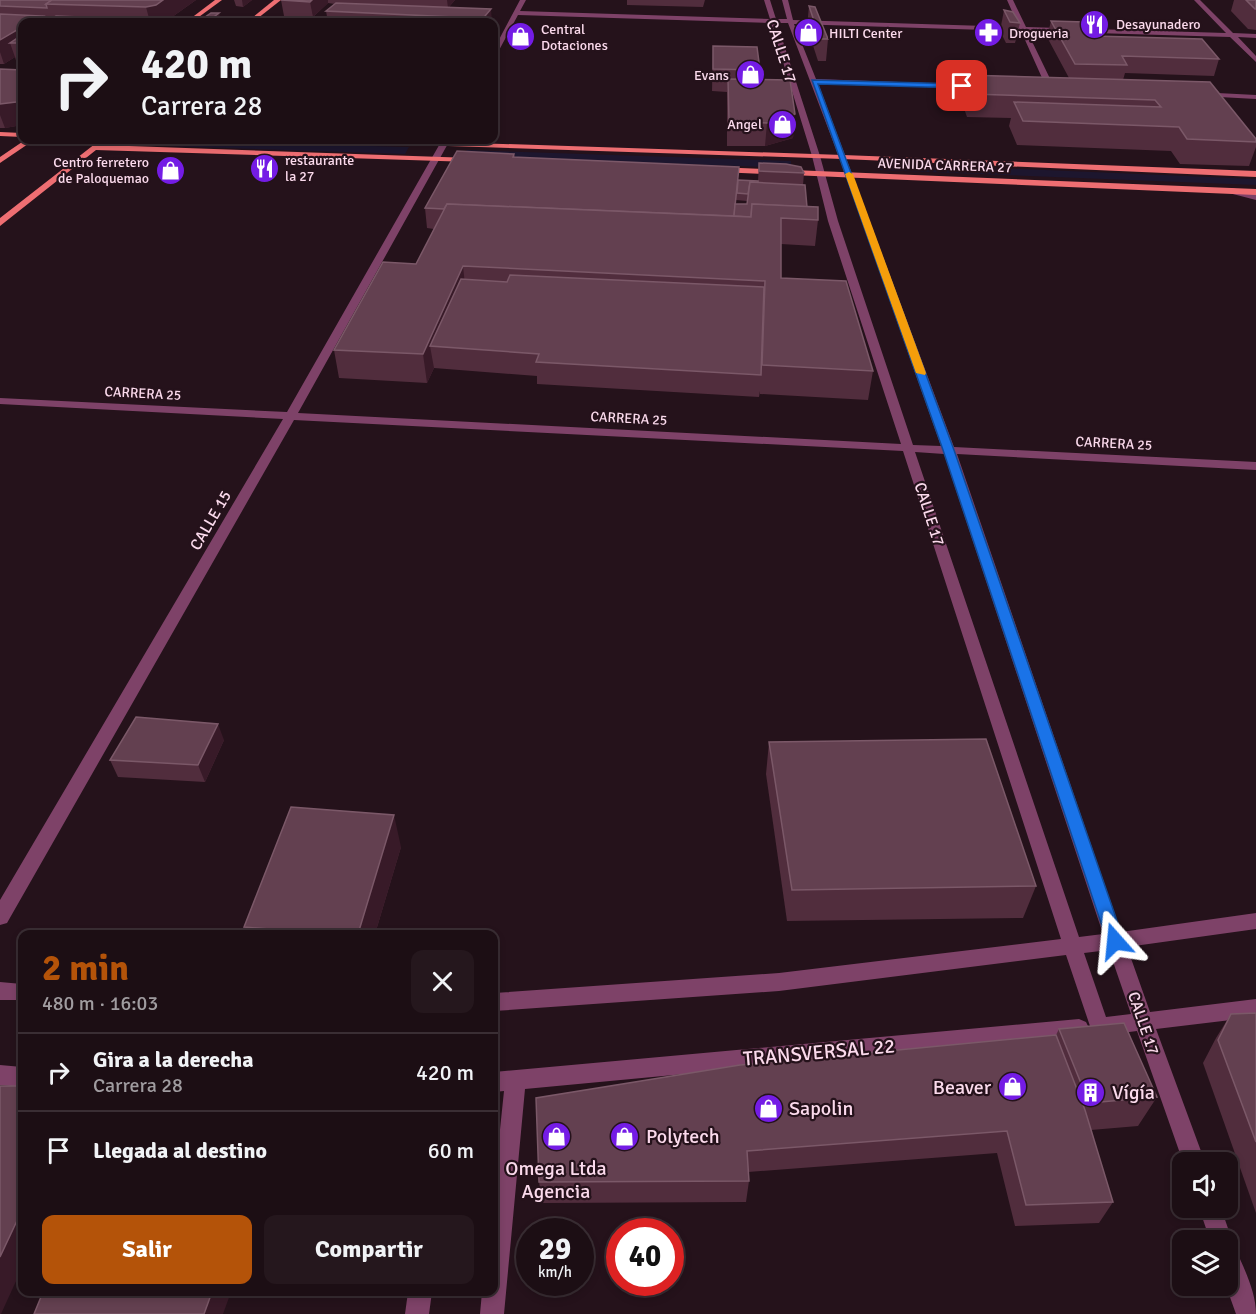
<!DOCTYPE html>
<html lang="es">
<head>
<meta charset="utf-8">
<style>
  :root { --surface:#1c0e14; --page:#25171d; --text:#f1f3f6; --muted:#a09ca0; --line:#3a2e34; --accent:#b45309 }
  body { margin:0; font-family:Signika,sans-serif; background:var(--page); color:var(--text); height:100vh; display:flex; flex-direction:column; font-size:22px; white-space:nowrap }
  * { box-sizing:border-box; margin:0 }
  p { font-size:20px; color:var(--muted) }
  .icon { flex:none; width:33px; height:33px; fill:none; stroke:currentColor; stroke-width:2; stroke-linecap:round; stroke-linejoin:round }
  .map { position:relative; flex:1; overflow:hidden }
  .side { position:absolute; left:18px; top:930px; width:480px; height:366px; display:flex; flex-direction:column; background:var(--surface); border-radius:12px; box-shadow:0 3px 9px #0003,0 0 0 2px var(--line) }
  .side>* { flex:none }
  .guide { position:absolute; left:18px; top:18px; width:480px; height:126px; border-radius:12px; box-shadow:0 3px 9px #0003,0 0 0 2px var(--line); background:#1c0e14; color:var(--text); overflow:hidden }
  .fabs { position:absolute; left:1172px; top:1152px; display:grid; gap:12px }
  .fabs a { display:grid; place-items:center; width:66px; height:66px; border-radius:12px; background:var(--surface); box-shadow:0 3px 9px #0003,0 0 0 2px var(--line); font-size:30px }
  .speed { position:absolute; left:516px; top:1218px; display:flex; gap:12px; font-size:30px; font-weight:700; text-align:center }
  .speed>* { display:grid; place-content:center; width:78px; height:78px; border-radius:50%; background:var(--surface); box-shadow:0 3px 9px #0003,0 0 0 2px var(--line); line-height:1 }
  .speed small { font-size:15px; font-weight:400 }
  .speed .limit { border:9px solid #d22; background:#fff; color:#111 }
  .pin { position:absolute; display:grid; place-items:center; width:51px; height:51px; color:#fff; margin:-26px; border-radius:12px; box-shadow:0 3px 9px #0006 }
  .me { position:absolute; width:66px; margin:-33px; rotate:342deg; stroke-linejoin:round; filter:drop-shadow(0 0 4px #0008) }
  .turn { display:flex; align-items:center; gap:21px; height:126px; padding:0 24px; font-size:27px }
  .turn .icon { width:78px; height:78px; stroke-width:2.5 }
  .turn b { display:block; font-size:42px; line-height:51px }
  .round { display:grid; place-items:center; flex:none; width:63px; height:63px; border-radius:12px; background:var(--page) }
  .summary { display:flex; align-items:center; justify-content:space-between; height:102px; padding:0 24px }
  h1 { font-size:36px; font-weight:800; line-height:45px; color:var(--accent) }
  .cta { display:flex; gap:12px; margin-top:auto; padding:12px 24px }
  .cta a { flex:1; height:69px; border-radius:12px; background:var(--accent); color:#fff; font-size:24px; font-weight:800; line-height:69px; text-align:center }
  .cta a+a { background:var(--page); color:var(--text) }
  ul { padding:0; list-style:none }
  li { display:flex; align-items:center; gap:18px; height:78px; padding:0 24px; border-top:2px solid var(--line) }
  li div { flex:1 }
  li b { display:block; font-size:22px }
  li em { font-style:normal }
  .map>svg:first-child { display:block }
</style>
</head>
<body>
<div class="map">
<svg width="1256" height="1314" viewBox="0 0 1256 1314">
  <rect width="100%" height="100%" fill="#25121b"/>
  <g fill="#1d162e">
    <polygon points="139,140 409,147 405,154 134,145"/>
    <polygon points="467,150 791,161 791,168 464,156"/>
    <polygon points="877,163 1256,179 1256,185 878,170"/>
  </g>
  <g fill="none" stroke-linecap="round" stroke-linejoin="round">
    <g fill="#7e4268" fill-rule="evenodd">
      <path d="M520 0H526L520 11 770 19 764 0H770L776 19H787L782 0H788L793 20 1019 27 1007 0H1013L1026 27 1226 33 1194 0H1200L1233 33 1256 34V38L1238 37 1256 56V62L1230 37 1027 31 1055 89 1051 91 1047 89 1021 31 794 24 816 79 982 85 986 87 982 89 818 83 954 447 1256 462V470L957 454 1121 932 1256 913V929L1127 947 1150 1012 1256 999V1017L1156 1029 1205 1162H1183L1137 1031 1106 1035 1092 1032 1066 955 779 991 494 1011V993L779 973 1061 939 903 451 294 420 7 923 0 925V900L283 419 0 404V398L287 412 442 140H450L298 413 901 444 828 221 812 156 771 23 518 15 497 54 494 56V49ZM777 23H788L839 157 941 446 913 445 838 221 820 156ZM915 452 944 454 1103 934 1079 937ZM1109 950 1131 1014 1106 1017 1084 953Z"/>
      <polygon points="1198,92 1256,95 1256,99 1201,96"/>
      <polygon points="1232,188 1256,194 1256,200 1229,193 1229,189"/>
      <polygon points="0,982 22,984 22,1000 0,1000"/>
      <polygon points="1079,1019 1086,1022 1089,1028 1086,1034 1079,1037 525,1089 504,1314 480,1314 482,1292 494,1292 494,1187 504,1091 494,1092 494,1072"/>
      <polygon points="0,1065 22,1067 22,1087 0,1085"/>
      <path d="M1199 1208H1221L1232 1240 1230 1246 1235 1248C1244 1268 1256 1292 1256 1314H1236L1226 1286 1227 1240H1210Z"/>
      <polygon points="408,1292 432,1292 429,1314 405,1314"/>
    </g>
    <g fill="#ee6e72" fill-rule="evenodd">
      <polygon points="215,0 222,0 192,22 186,22"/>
      <polygon points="274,0 281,0 253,22 247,22"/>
      <polygon points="0,132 22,133 22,137 0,136"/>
      <polygon points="25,140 34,140 0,163 0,157"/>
      <polygon points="100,140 104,142 101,145 471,158 475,160 471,162 96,150 0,226 0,218"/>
      <polygon points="320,140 382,140 843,155 1256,171 1256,177 843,159 324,142"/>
      <polygon points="716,167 1256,189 1256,195 719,172 715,169"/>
    </g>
  </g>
  <g fill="#512d3d" fill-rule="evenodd">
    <polygon points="0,0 196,0 165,22 22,22 22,65 17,64 15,57 4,64 0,64"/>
    <polygon points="234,0 252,0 243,7 236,6"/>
    <polygon points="281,0 455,0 449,7 492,22 328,22 326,11 335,4 328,3 313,17 284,16"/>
    <polygon points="627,0 705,0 703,7 627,5"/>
    <polygon points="1234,0 1256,0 1256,30 1248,29 1231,11"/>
    <polygon points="809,6 828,39 826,61 818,61 807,27"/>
    <polygon points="1004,10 1020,23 1015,43 1006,43 1000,31"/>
    <polygon points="1051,21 1094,36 1219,59 1214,76 1125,73 1123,80 1256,139 1256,147 1249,166 1180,164 1171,151 1017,145 1009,126 1011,118 967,117 960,97 964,75 1069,78 1047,37"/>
    <polygon points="713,46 760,70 759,80 795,114 793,138 765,146 727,146 727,92 712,91"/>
    <polygon points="0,69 22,70 22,125 5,128 0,128"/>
    <path d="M514 154 515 157 738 180 758 181 759 163 804 173 803 185 807 207 818 220 815 246 781 244V278L873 371 868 400 760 394V391L759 397 537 384V376L434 368 427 383 339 378 334 350 416 264 434 229 427 228 425 208ZM736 200 747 201V204H736Z"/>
    <polygon points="224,740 205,782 118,777 110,760"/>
    <polygon points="769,742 1036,886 1023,918 787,921 766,774"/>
    <polygon points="401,847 375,934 247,934 244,927"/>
    <polygon points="1256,1013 1256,1213 1203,1063 1216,1038 1231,1014"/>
    <polygon points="1059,1029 1157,1097 1138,1126 1091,1130 1113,1202 1099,1223 1015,1226 997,1153 748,1172 749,1181 746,1202 542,1203 539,1182 1056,1035"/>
  </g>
  <g fill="#381a28">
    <polygon points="163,0 196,0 165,22 150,22 146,7"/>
    <polygon points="242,0 252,0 243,7"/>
    <polygon points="312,0 328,0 328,3 313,17 310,2"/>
    <polygon points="447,0 455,0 448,8"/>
    <polygon points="491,9 492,22 480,22"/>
    <polygon points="219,13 221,22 207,22"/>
    <polygon points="43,16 45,22 31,22"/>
    <polygon points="22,27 22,43 10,43 15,57 4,64 0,52 0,40"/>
    <polygon points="22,97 22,125 5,128 0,115 0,104"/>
    <polygon points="795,114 793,138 765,146 767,123"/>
    <polygon points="463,266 466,294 430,346 434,368 427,383 423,354"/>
    <polygon points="218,724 224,740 205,782 198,765"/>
    <polygon points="394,815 401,847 375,934 358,934"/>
    <polygon points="22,1210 22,1268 1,1314 0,1314 0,1257"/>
    <polygon points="212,1292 231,1292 223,1314 204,1314"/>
  </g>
  <g fill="#634050" stroke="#7b5868" stroke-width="1.5">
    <polygon points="0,0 52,0 46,4 47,8 0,6"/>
    <polygon points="52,0 163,0 156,5 146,7 46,4"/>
    <polygon points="281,0 312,0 310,2"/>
    <polygon points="1246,0 1256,0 1256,9 1255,9"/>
    <polygon points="336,3 491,9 480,22 448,22 453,17 326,11"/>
    <polygon points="809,6 815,7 828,39 820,39"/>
    <polygon points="1004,10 1013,12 1020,23 1010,22"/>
    <polygon points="211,13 219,13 207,22 198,22"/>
    <polygon points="0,14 43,16 31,22 22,22 22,27 0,40"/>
    <polygon points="56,16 129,19 133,22 45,22"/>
    <polygon points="1051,21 1085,22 1094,36 1202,39 1219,59 1122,56 1127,65 1075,64"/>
    <polygon points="22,35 22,43 10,43"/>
    <polygon points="713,46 757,47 760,70 713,69"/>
    <polygon points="0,69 22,70 22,97 16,102 0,104"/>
    <polygon points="964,75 1210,82 1256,139 1256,142 1187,139 1179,127 1023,121 1014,102 1161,107 1155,100 971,94"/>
    <polygon points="728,79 790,80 795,114 767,123 729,122"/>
    <polygon points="457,151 514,154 513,157 739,167 734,216 447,204 444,209 425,208"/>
    <polygon points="759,163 786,164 801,167 804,173 759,171"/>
    <polygon points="738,180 758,181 758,183 750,182 748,194 737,193"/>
    <polygon points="750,182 805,185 807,207 752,204 751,217 734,216 735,204 747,204"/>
    <polygon points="447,204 751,217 752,204 818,207 818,220 781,218 781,278 846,281 873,371 762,365 765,281 463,266 423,354 334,350 383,262 416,264"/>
    <polygon points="510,275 764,287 761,375 536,362 539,354 430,346 461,279 507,282"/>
    <polygon points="136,717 218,724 198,765 110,760"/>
    <polygon points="986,739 1036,886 792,890 769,742"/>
    <polygon points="291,807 394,815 358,934 333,934 244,927"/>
    <polygon points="1256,1013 1256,1142 1218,1040 1231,1014"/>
    <polygon points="1124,1023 1157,1097 1089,1103 1059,1029"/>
    <polygon points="1056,1035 1085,1110 1113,1202 1026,1205 1007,1131 747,1151 749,1181 539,1182 536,1098 740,1065"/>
    <polygon points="0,1086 22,1086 22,1210 0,1257"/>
    <polygon points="43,1292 212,1292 204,1314 34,1314"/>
  </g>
  <polygon fill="#1a73e8" stroke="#114b97" stroke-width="1.5" points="812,80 962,84 965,86 962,88 818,84 954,450 1124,941 1121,946 1115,948 1109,946 1107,941 943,450"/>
  <polygon fill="#f59e0b" points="849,172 853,174 926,373 925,375 916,373 845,174"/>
  <defs>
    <symbol id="restaurant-disc" viewBox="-11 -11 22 22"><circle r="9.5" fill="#741ce5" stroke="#25121b"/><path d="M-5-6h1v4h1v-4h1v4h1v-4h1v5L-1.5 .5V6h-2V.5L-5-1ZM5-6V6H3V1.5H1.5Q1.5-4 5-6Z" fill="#fff"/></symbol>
    <symbol id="shop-disc" viewBox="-11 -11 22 22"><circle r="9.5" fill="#741ce5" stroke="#25121b"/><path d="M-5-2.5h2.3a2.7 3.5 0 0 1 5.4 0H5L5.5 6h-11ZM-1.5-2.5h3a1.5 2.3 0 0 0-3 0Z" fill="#fff"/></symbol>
    <symbol id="pharmacy-disc" viewBox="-11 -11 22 22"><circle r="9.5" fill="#741ce5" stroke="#25121b"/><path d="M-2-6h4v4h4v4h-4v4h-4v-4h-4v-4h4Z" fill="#fff"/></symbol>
    <symbol id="building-disc" viewBox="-11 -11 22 22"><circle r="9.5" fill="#741ce5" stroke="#25121b"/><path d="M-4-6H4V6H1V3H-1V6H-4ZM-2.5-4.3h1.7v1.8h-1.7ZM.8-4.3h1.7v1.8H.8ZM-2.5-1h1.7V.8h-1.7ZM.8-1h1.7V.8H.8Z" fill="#fff"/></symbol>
  </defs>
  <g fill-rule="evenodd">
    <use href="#restaurant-disc" x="1078" y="8" width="33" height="33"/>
    <use href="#shop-disc" x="792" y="16" width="33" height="33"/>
    <use href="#pharmacy-disc" x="972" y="16" width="33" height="33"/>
    <use href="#shop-disc" x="504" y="20" width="33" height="33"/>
    <use href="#shop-disc" x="734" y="58" width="33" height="33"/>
    <use href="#shop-disc" x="766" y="108" width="33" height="33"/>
    <use href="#restaurant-disc" x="248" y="152" width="33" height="33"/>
    <use href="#shop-disc" x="154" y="154" width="33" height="33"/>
    <use href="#shop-disc" x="996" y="1070" width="33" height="33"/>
    <use href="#building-disc" x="1074" y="1076" width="33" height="33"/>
    <use href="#shop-disc" x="752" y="1092" width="33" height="33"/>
    <use href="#shop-disc" x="608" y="1120" width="33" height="33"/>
    <use href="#shop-disc" x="540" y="1120" width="33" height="33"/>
  </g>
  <g text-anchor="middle" stroke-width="4.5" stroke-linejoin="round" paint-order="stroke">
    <g font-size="14" fill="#fbdaec" stroke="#25121b" text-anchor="start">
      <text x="1116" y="29">Desayunadero</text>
      <text x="541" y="34">Central<tspan x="541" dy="16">Dotaciones</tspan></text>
      <text x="829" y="38">HILTI Center</text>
      <text x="1009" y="38">Drogueria</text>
      <text x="729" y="80" text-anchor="end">Evans</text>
      <text x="762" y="129" text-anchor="end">Angel</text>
      <text x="285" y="165">restaurante<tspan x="285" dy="16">la 27</tspan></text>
      <text x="149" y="167" text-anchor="end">Centro ferretero<tspan x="149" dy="16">de Paloquemao</tspan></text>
    </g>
    <g font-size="14" fill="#fbdaec" stroke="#25121b">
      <text transform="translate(945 165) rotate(2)" y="5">AVENIDA CARRERA 27</text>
      <text transform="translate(143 393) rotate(3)" y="5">CARRERA 25</text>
      <text transform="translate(629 418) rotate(3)" y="5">CARRERA 25</text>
      <text transform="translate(1114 443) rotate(3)" y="5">CARRERA 25</text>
    </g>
    <g font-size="16" fill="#fbdaec" stroke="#25121b">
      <text transform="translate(782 51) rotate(72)" y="6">CALLE 17</text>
      <text transform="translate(930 514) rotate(72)" y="6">CALLE 17</text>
      <text transform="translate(210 520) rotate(-60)" y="6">CALLE 15</text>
      <text transform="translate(1144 1023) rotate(71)" y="6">CALLE 17</text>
    </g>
    <g font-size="20" fill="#fbdaec" stroke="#25121b">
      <text transform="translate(819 1052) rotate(-5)" y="7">TRANSVERSAL 22</text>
    </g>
    <g font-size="20" fill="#fbdaec" stroke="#25121b" text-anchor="start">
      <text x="991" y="1094" text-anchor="end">Beaver</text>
      <text x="1112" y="1099">Vígía</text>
      <text x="789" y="1115">Sapolin</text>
      <text x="646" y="1143">Polytech</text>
      <text x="556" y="1175" text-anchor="middle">Omega Ltda<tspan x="556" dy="23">Agencia</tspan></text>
    </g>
  </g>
</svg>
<div class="fabs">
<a><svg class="icon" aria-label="sound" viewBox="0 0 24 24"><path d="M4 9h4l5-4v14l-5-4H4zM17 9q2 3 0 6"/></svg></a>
<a><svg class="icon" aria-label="layers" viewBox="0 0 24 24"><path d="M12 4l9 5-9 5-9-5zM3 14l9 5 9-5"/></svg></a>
</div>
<div class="speed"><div>29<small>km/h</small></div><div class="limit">40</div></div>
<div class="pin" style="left:962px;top:86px;background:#d93025"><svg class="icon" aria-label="arrive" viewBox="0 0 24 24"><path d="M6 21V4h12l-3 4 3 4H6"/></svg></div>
<svg class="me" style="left:1115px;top:941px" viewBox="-20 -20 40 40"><path d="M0-17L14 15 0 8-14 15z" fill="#1a73e8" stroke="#fff" stroke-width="4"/></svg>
<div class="guide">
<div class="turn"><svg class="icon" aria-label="right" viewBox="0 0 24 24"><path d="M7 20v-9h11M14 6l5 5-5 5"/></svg><div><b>420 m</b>Carrera 28</div></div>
</div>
<section class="side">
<div class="summary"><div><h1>2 min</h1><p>480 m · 16:03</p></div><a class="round"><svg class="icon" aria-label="close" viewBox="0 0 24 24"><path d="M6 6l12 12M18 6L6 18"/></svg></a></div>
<ul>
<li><svg class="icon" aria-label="right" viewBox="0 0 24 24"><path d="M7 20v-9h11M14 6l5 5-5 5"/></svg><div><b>Gira a la derecha</b><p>Carrera 28</p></div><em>420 m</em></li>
<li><svg class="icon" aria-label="arrive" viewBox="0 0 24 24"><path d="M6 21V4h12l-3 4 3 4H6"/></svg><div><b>Llegada al destino</b></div><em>60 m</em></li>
</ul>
<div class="cta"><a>Salir</a><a>Compartir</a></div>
</section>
</div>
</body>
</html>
